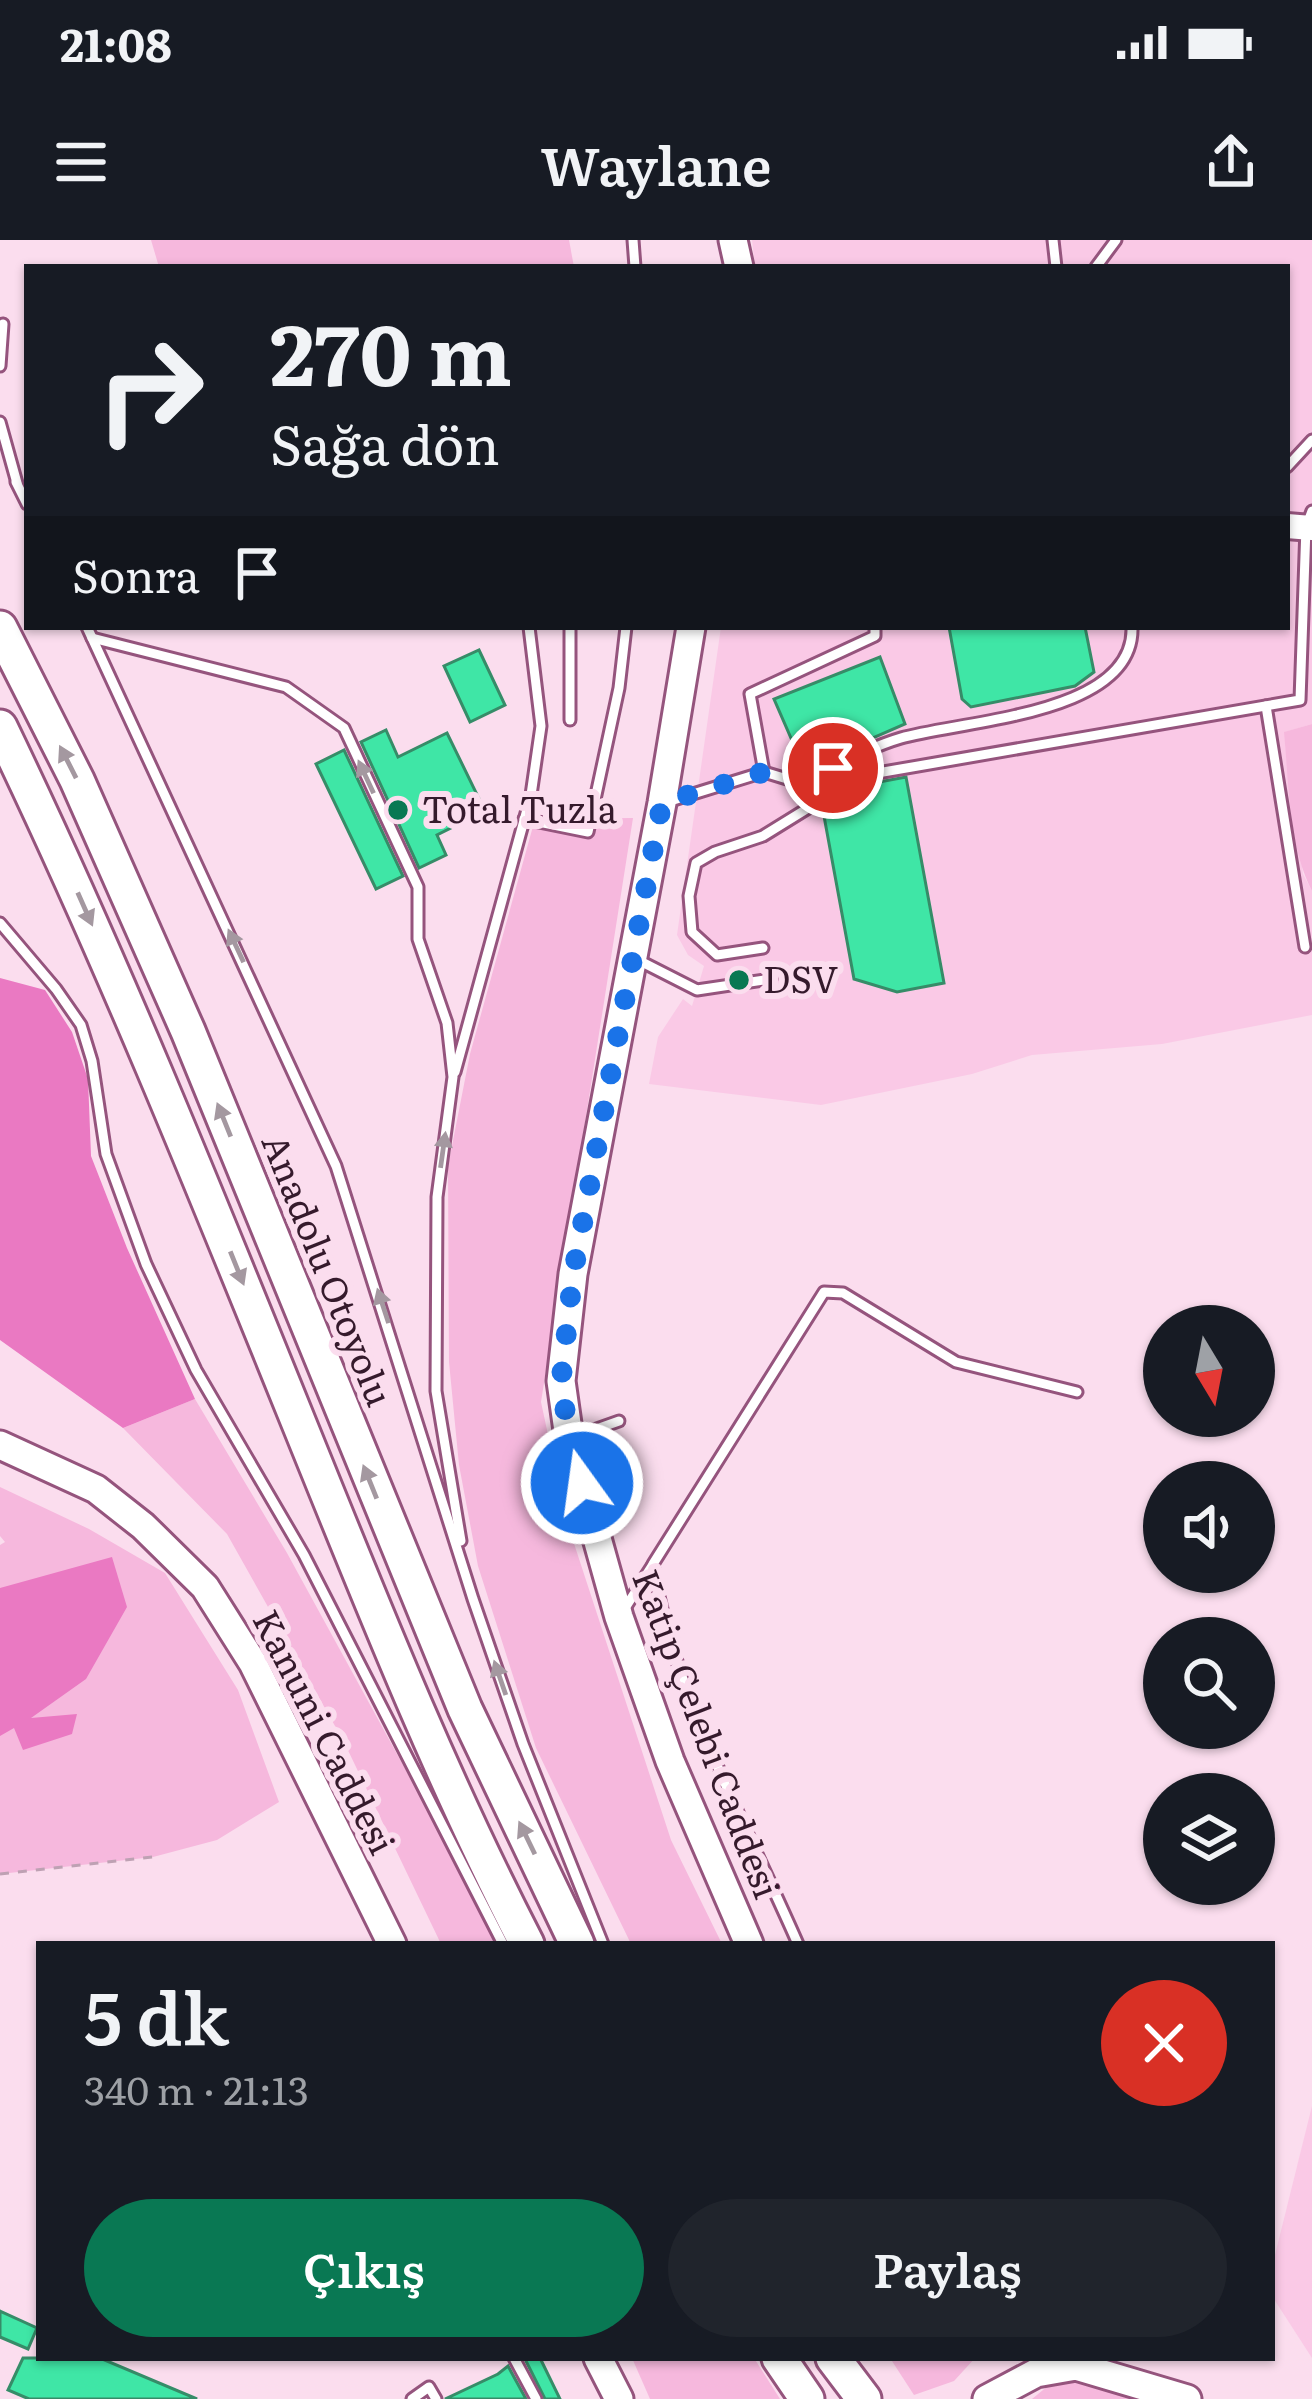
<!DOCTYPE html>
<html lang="tr">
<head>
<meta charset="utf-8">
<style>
  :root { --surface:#171b24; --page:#20242c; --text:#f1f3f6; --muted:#9ea1a6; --accent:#097853 }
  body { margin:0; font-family:Literata,serif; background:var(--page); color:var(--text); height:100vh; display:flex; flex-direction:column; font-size:45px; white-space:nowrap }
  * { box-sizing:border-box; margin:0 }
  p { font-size:39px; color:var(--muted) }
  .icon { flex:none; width:66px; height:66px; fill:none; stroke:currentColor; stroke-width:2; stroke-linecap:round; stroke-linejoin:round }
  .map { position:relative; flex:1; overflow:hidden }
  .details { position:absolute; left:36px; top:1701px; width:1239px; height:420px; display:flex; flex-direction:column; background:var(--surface); border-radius:0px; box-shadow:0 3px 9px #0004 }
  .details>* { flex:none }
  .guide { position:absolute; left:24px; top:24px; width:1266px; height:366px; border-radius:0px; box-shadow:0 3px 9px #0004; background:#171b24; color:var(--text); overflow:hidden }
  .needle { width:78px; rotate:170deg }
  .controls { position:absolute; left:1143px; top:1065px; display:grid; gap:24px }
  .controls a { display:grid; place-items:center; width:132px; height:132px; border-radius:50%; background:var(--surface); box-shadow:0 3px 9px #0004; font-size:60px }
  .pin { position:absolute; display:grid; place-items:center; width:102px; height:102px; color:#fff; margin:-51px; border:6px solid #fff; border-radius:50%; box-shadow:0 3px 12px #0007 }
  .me { position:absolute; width:132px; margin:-66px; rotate:346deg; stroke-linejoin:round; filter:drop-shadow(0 0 9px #0008) }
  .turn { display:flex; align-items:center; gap:42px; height:252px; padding:0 48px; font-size:54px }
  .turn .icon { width:156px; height:156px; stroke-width:2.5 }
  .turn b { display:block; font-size:84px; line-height:102px }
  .then { display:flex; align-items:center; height:114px; padding:0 48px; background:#0003; gap:24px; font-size:45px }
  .round { display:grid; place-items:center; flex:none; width:126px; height:126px; border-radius:63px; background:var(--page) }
  .head { display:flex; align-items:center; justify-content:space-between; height:204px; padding:0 48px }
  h1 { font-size:72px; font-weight:600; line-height:90px }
  .primary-button { display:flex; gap:24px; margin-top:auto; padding:24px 48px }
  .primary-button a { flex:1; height:138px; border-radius:72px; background:var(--accent); color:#fff; font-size:48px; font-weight:600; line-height:138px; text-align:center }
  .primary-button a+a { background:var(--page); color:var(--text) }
  .status { display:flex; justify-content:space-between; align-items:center; height:84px; padding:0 60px; background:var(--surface); direction:ltr }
  .status svg { height:33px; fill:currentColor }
  header { display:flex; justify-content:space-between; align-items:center; height:156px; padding:0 48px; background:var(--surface); font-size:54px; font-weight:600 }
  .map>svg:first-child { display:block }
</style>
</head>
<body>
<div class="status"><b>21:08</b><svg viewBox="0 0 49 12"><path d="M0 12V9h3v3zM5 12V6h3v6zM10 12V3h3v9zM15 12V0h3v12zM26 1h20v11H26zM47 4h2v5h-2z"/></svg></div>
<header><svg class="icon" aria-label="menu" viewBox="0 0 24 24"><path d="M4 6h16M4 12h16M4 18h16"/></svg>Waylane<svg class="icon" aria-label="share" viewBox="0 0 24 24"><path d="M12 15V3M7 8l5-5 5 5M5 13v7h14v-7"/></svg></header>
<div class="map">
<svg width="1312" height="2159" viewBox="0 0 1312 2159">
  <rect width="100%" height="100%" fill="#fbddee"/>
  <g fill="#fac9e6">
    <polygon points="752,0 1312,0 1312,484 1285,492 1303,634 1312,651 1312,775 1162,804 1032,815 972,834 821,865 649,844 658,797 683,759 692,766 704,726 688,715 677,695 721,387 1287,387 1287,27 755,27"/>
    <polygon points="1312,1866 1312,2118 1272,2056 1272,2027"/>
  </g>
  <g fill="#f6b8dd">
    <polygon points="151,0 569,0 574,27 159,27"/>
    <path d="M1312 484V651C1288 604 1289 543 1284 492Z"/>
    <polygon points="633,578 541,1162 566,1279 671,1600 722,1704 631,1704 536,1508 478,1326 459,1225 449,1122 448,926 470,814 535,579"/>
    <polygon points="195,1159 287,1313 501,1704 441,1704 344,1502 227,1294 123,1188"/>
    <polygon points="0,1247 89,1289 165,1333 238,1450 279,1562 217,1600 153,1617 0,1634 0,1305 5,1302 0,1296"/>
    <polygon points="632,2118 754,2118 780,2159 650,2159"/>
    <polygon points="890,2118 975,2118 954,2141 914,2155"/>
    <polygon points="1074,2139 1142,2159 1032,2159 1054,2141"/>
  </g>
  <g fill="#ea79c2">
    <polygon points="0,738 45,750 72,792 88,839 91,916 127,1008 195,1159 123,1188 0,1100"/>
    <polygon points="112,1317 127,1367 86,1439 31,1478 77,1474 72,1494 23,1510 14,1488 0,1496 0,1348"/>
  </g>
  <g fill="#3fe6a6" stroke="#368c68" stroke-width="3">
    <polygon points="949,387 1085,387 1094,432 1075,446 971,467 962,459"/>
    <polygon points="479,410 505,465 470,482 444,426"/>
    <polygon points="880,417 905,484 804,528 774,459"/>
    <polygon points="386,490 398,517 447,493 485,571 437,595 446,615 419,628 361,502"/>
    <polygon points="344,510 403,636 376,649 316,524"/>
    <polygon points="906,537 944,743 897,752 854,739 824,576 863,545"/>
    <polygon points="0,2071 37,2088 28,2109 0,2097"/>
    <polygon points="23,2118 100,2118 197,2159 29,2159 8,2150"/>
    <polygon points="540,2118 560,2159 545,2159 525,2119"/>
    <polygon points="508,2126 526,2159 445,2159 498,2134"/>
  </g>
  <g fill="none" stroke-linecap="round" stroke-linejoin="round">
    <defs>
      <g id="lane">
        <polyline points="633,0 635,27"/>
        <polyline points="1053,0 1056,27"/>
        <polyline points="1096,27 1116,0"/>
        <polyline points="0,126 3,84"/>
        <polyline points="0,182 17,243"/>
        <polyline points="1287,227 1312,200"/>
        <polyline points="16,242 27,264"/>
        <polyline points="87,387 336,926 473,1359 523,1504 603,1704"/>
        <polyline points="92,398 286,447 344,488 418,647 418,699 447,783 453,837 437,957 436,1151 461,1301"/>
        <polyline points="1266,466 1305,707"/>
        <polyline points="570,480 570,387"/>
        <path d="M764 532 800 543C833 528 867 508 901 498 964 480 1135 475 1132 387"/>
        <polyline points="667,562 764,532 750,454 875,396 875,387"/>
        <polyline points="524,579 588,592 619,448 626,387"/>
        <polyline points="0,683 56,749 81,785 92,821 106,914 146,1024 196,1130 304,1315 503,1704"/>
        <polyline points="763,708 717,715 692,692 689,656 696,623 715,612 763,596 860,536 1300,460 1306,287 1312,271"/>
        <polyline points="638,720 697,750 771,739"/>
        <polyline points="455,832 531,555 541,486 529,387"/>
        <polyline points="574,1197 619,1181"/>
        <polyline points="625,1368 652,1326"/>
        <path d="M798 1704C747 1587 672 1450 653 1324L824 1052 843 1053 956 1122 1077 1152"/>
        <polyline points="514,2118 536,2159"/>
        <polyline points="412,2159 429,2147 436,2159"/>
      </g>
      <polyline id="secondary" points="1287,286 1312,288"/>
      <g id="primary">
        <polyline points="733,0 739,27"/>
        <polyline points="691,387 662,563 573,1034 561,1141 569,1198 619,1377 670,1521 749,1704"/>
        <polyline points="0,1205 96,1249 143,1286 205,1347 253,1423 392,1704"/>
        <polyline points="598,2118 619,2159"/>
        <polyline points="987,2159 1036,2133 1076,2126 1187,2159"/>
      </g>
      <g id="highway">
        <polyline points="0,388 77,540 188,791 465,1469 577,1704"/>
        <path d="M0 487C108 711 201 941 294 1171 367 1351 438 1532 527 1704"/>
        <polyline points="779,2118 807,2159"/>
        <polyline points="833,2118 864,2159"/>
      </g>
    </defs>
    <use href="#lane" stroke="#95547d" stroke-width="15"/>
    <use href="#secondary" stroke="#95547d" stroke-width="30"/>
    <use href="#primary" stroke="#95547d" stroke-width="33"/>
    <use href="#highway" stroke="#95547d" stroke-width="39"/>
    <polyline stroke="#bea1b3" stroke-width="3" stroke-dasharray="9 9" stroke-linecap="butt" points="0,1634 153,1617"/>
    <use href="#lane" stroke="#fff" stroke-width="9"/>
    <use href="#secondary" stroke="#fff" stroke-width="24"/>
    <use href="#primary" stroke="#fff" stroke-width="27"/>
    <use href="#highway" stroke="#fff" stroke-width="33"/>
  </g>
  <defs><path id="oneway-solid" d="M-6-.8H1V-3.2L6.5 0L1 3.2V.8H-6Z" transform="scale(3)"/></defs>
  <g fill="#a498a0">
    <use href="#oneway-solid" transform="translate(68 522) rotate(-117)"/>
    <use href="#oneway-solid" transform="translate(366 537) rotate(-115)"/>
    <use href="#oneway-solid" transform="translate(85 669) rotate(66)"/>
    <use href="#oneway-solid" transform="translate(236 706) rotate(-115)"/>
    <use href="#oneway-solid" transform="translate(224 880) rotate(-112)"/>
    <use href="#oneway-solid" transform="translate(443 910) rotate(-82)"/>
    <use href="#oneway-solid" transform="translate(237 1028) rotate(68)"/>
    <use href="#oneway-solid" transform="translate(383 1066) rotate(-108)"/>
    <use href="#oneway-solid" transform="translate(370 1242) rotate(-112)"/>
    <use href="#oneway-solid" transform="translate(500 1438) rotate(-109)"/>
    <use href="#oneway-solid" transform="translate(527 1598) rotate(-116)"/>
  </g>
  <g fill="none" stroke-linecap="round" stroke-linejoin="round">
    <polyline stroke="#1a73e8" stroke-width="21" stroke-dasharray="0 37.8" points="582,1243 569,1198 561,1141 573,1034 662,563 764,532 800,543 833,528"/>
  </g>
  <g fill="#097853" stroke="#fbddee" stroke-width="4.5">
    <circle cx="398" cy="570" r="12"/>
    <circle cx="739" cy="740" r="12"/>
  </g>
  <g text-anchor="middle" stroke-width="12" stroke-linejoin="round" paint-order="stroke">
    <g font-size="36" fill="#351a2c" stroke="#fbddee" text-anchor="start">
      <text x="422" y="583">Total Tuzla</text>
      <text x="763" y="753">DSV</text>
    </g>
    <g font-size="36" fill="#351a2c" stroke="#fbddee">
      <text transform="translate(327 1030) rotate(68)" y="13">Anadolu Otoyolu</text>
      <text transform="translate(324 1492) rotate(63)" y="13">Kanuni Caddesi</text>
      <text transform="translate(706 1494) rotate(69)" y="13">Katip Çelebi Caddesi</text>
    </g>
  </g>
</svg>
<div class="controls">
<a><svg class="needle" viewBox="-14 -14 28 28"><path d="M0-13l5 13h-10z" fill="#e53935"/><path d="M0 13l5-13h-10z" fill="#9ea1a6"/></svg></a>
<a><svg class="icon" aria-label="sound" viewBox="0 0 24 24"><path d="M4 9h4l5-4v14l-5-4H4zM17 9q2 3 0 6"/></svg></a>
<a><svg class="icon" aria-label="search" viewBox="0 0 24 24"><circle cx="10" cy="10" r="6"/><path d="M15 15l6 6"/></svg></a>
<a><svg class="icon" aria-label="layers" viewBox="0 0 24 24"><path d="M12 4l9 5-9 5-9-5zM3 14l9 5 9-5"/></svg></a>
</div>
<div class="pin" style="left:833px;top:528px;background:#d93025"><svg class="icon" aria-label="arrive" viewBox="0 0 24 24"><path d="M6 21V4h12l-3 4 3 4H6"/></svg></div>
<svg class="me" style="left:582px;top:1243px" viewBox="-20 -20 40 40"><circle r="17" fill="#1a73e8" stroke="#fff" stroke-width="3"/><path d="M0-11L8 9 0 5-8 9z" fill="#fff"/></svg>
<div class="guide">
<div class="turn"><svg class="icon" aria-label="right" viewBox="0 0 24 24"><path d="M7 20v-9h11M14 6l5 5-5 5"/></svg><div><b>270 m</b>Sağa dön</div></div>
<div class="then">Sonra<svg class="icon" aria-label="arrive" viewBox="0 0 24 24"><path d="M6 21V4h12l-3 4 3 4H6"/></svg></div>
</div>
<section class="details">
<div class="head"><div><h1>5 dk</h1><p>340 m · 21:13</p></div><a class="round" style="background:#d93025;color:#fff"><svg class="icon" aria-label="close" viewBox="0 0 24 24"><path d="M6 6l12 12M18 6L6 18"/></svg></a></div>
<div class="primary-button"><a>Çıkış</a><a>Paylaş</a></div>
</section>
</div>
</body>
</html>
